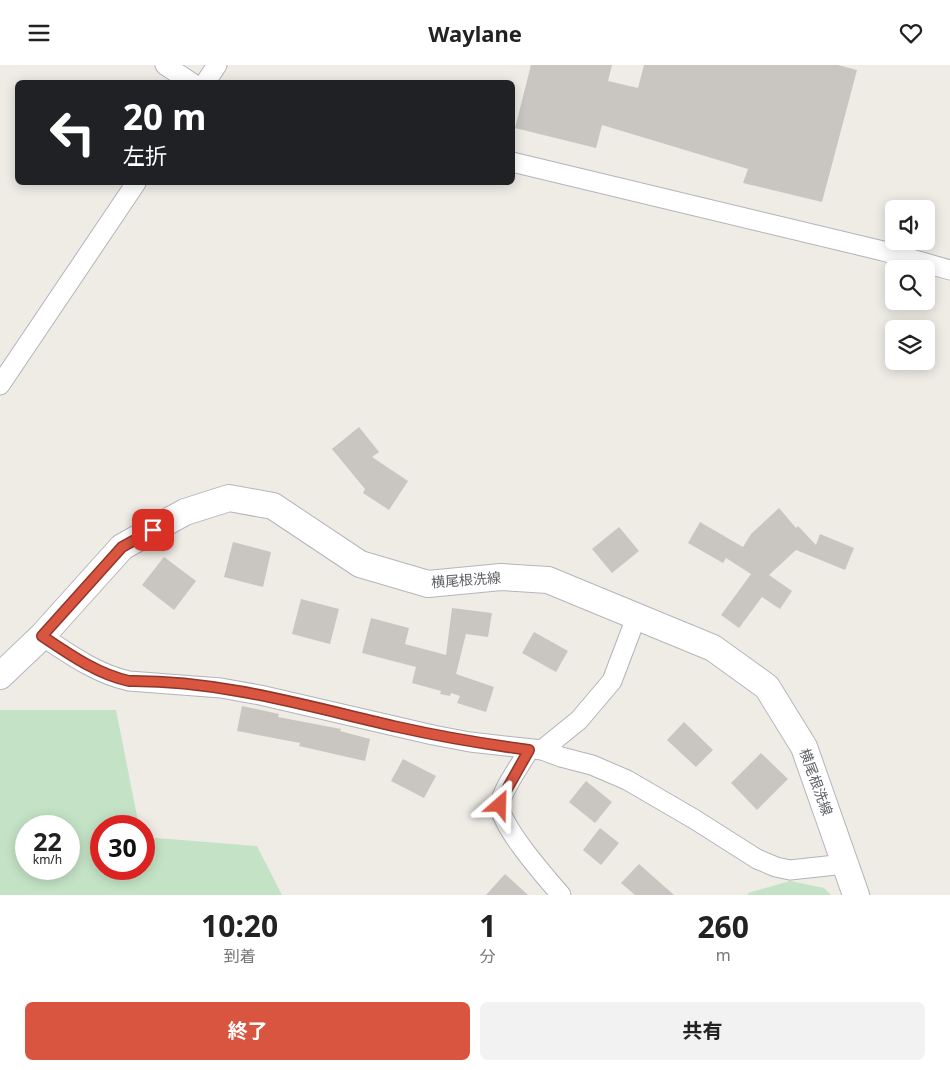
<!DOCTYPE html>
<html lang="ja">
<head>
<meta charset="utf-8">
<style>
  :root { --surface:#fff; --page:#f2f2f2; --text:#222; --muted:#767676; --accent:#d95540 }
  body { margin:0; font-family:"Noto Sans","Noto Sans JP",sans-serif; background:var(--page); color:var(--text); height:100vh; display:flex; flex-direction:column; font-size:19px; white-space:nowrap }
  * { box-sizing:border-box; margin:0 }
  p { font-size:16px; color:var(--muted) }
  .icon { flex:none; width:28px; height:28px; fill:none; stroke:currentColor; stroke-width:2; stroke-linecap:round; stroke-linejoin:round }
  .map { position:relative; height:830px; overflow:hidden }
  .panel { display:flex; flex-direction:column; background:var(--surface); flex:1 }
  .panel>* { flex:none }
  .banner { position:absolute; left:15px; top:15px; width:500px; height:105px; border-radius:8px; box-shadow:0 2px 12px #0003; background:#202124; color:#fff; overflow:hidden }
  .buttons { position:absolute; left:885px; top:135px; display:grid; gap:10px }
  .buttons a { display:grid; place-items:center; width:50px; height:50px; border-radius:8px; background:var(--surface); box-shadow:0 2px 12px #0003; font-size:25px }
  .speed { position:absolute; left:15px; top:750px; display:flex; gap:10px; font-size:25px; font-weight:700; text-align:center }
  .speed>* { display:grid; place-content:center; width:65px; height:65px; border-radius:50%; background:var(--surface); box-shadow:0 2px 12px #0003; line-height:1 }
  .speed small { font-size:12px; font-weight:400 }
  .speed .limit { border:8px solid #d22; background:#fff; color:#111 }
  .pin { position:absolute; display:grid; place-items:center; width:42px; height:42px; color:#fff; margin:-21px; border-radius:10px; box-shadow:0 2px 8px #0006 }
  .me { position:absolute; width:55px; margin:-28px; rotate:25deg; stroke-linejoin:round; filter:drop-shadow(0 0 4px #0008) }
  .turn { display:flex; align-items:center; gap:18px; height:105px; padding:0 25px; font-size:22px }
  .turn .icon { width:65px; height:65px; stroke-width:2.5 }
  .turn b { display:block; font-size:35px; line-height:42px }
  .eta { display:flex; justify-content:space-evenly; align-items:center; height:85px; text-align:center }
  .eta b { font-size:30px; font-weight:700; line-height:35px }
  .action { display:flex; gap:10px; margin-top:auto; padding:10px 25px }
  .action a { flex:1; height:58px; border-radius:8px; background:var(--accent); color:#fff; font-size:20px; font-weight:700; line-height:58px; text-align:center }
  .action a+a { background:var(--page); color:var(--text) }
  header { display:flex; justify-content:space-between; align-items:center; height:65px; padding:0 25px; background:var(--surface); font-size:22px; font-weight:700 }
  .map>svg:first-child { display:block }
</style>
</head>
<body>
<header><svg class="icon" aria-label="menu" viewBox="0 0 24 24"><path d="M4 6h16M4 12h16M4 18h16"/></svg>Waylane<svg class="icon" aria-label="heart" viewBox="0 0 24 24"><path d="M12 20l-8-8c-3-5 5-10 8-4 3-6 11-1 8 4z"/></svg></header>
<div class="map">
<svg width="950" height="830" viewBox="0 0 950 830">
  <rect width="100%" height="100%" fill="#eeece5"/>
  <g fill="#c4e3c6" fill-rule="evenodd">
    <path d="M0 645H116L139 761H101V804H144V772L257 781 282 830H0ZM26 761H69V804H26Z"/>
    <polygon points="790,816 824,823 831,830 748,830 748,828"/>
  </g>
  <g fill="#c9c6c2">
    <polygon points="531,0 612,0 608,16 638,23 644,0 838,0 857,5 822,137 743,118 748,104 602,60 596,83 515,63"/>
    <polygon points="359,362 379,387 372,392 408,416 389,445 363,428 365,424 332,384"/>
    <polygon points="779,443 796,463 798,461 816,480 820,469 854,483 845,505 796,485 769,510 792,526 780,544 762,532 739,563 721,550 751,509 726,493 723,498 688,478 700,457 743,482 751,469"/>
    <polygon points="619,462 639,486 612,508 592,484"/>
    <polygon points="233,477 271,487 263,522 224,512"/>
    <polygon points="164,492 196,516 174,545 142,520"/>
    <polygon points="301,534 339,544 330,579 292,569"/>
    <polygon points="452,543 492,548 488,572 466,569 456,609 494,622 486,647 457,638 460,631 451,628 450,631 440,629 441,626 412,618 416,602 362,588 371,553 409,563 405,579 446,590"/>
    <polygon points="534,567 568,586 556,607 522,588"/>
    <polygon points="242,641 279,649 278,652 341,664 340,666 370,674 365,696 299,681 300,678 237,666"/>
    <polygon points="684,657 713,685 696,702 667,675"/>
    <polygon points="761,688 788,714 757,745 731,718"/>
    <polygon points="403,694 436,711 424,733 391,716"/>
    <polygon points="586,716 612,737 595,758 569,737"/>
    <polygon points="600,763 619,778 601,800 583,785"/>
    <polygon points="639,799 674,830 635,830 621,818"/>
    <polygon points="505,809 528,830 486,830"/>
  </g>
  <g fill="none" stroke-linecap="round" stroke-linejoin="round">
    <defs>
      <g id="minor">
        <polyline points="165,0 192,18"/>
        <polyline points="205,18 217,0"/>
        <polyline points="512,97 883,186 950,205"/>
        <polyline points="0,320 136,118"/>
        <path d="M42 571C69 589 97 609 129 616L221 623 260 630 433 670 470 677 542 685 561 692 592 700 627 715 694 754 757 794 776 802 790 805 845 799"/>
        <path d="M529 685C521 699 503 723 500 739 497 757 547 814 561 830"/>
        <polyline points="542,685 579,655 612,616 637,550"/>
      </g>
      <polyline id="secondary" points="0,611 42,571 122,482 185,447 229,433 273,441 360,499 428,519 501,512 548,515 713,583 767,622 804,682 856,830"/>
    </defs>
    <use href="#minor" stroke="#b2b4b9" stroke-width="21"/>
    <use href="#secondary" stroke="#b4b6bb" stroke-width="28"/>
    <use href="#minor" stroke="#fff" stroke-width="19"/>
    <use href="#secondary" stroke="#fff" stroke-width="26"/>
  </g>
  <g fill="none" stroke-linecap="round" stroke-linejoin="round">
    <defs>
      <path id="route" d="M153 465 122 482 42 571C69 589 97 609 129 616 221 615 310 642 398 662 442 672 485 679 529 685L502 733 500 740"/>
    </defs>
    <use href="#route" stroke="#8d372a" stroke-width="12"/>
    <use href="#route" stroke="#d95540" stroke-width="9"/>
  </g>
  <g text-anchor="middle" stroke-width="4" stroke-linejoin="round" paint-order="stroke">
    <g font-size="14" fill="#5d5f64" stroke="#fff">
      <text transform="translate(466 515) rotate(-4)" y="5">横尾根洗線</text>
      <text transform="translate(816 717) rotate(70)" y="5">横尾根洗線</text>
    </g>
  </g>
</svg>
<div class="buttons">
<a><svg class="icon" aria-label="sound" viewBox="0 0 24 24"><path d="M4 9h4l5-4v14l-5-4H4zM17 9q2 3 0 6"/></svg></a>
<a><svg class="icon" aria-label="search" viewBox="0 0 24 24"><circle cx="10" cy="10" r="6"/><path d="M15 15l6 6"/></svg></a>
<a><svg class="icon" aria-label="layers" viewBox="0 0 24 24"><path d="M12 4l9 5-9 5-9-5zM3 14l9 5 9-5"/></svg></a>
</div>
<div class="speed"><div>22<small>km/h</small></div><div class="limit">30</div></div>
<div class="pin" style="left:153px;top:465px;background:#d93025"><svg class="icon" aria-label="arrive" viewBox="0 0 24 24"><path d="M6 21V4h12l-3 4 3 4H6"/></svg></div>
<svg class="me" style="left:500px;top:740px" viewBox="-20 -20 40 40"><path d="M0-17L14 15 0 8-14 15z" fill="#d95540" stroke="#fff" stroke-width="4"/></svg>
<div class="banner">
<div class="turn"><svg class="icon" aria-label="left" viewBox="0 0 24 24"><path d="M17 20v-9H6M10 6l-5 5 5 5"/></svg><div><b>20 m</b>左折</div></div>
</div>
</div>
<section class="panel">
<div class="eta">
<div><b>10:20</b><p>到着</p></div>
<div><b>1</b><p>分</p></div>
<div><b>260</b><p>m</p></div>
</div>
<div class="action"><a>終了</a><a>共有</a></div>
</section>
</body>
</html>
